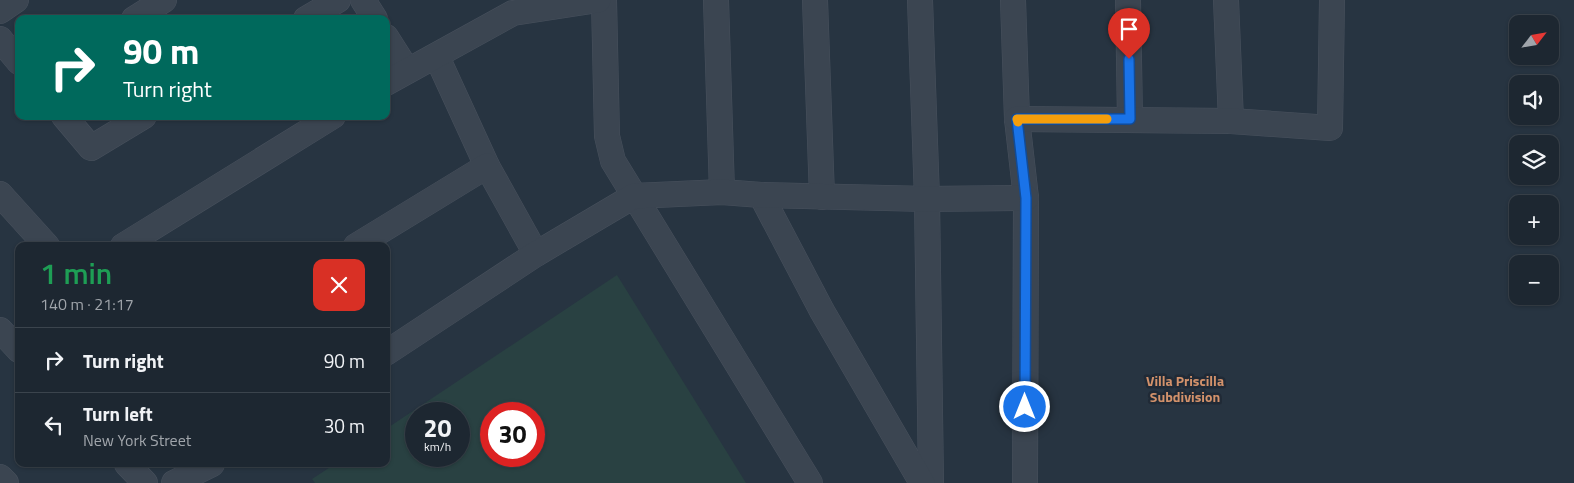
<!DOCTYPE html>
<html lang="en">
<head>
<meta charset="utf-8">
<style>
  :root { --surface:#1d2731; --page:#2a333d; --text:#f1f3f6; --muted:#a0a5ab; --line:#3b444d }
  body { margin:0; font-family:"Titillium Web",sans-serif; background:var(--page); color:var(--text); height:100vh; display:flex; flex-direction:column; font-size:19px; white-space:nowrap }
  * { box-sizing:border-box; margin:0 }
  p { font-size:16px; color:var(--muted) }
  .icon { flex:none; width:28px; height:28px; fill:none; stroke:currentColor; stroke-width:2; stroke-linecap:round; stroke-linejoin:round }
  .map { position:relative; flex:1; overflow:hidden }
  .drawer { position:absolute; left:15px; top:242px; width:375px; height:225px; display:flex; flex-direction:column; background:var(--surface); border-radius:10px; box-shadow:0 1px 4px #0004,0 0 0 1px var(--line) }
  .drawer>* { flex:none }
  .guide { position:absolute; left:15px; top:15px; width:375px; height:105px; border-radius:10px; box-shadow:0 1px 4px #0004,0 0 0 1px var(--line); background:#00695c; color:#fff; overflow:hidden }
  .needle { width:32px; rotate:59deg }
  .controls { position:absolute; left:1509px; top:15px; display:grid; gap:10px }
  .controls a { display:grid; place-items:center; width:50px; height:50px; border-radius:10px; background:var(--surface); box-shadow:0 1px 4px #0004,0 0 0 1px var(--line); font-size:25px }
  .speed { position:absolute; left:405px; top:402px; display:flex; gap:10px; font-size:25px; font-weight:700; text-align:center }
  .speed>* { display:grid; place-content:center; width:65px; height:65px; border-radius:50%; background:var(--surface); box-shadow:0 1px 4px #0004,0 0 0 1px var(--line); line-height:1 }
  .speed small { font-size:12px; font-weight:400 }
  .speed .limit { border:8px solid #d22; background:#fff; color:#111 }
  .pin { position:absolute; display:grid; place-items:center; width:42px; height:42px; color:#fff; margin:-51px -21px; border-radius:50% 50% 50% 0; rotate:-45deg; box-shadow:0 0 5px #0007 }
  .pin .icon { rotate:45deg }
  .me { position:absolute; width:55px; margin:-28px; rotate:0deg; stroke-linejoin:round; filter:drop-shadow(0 0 4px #0008) }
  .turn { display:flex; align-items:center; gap:18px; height:105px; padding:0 25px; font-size:22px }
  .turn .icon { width:65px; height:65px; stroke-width:2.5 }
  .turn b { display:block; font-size:35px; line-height:42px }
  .round { display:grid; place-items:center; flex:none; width:52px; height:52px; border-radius:10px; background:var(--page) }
  .overview { display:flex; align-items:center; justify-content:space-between; height:85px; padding:0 25px }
  h1 { font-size:30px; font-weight:600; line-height:38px; color:#1e9e55 }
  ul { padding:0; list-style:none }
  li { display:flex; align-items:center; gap:15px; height:65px; padding:0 25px; border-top:1px solid var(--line) }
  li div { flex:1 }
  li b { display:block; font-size:19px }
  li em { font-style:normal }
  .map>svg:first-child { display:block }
</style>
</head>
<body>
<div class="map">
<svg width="1574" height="483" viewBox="0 0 1574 483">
  <rect width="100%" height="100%" fill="#273441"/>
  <path fill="#294142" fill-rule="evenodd" d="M617 275 746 483H315L312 479 335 464H386V429ZM416 414H459V456H416ZM491 414H534V456H491Z"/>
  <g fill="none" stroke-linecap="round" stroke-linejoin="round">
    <defs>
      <g id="minor">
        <polyline points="363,0 375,19"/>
        <polyline points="604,0 607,136 613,161 810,483"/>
        <polyline points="716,0 722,192"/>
        <polyline points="815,0 822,197"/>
        <polyline points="920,0 927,199 931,483"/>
        <polyline points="1013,0 1017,119 1026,198 1025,483"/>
        <polyline points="1128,0 1130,119"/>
        <polyline points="1226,0 1231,121"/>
        <polyline points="0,11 16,0"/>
        <polyline points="134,19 164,0"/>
        <polyline points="306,19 338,0"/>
        <polyline points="386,37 407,70"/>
        <polyline points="0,39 19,62"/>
        <polyline points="437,57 487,166"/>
        <polyline points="386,83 513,13 598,0"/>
        <polyline points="64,116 91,148 144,116"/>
        <polyline points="1017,119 1231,121 1330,128 1332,0"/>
        <polyline points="0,194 47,246"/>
        <polyline points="761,195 822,311 922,483"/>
        <polyline points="123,246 333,116"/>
        <polyline points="356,246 487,166 536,254"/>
        <polyline points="0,330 19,350"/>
        <polyline points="386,353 536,254 634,196 722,192 761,195 927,199 1026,198"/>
        <polyline points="127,464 145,483"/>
        <polyline points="0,477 6,483"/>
        <polyline points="174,483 212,464"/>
      </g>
    </defs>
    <use href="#minor" stroke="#48515d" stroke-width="26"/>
    <use href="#minor" stroke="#3b4551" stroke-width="25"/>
  </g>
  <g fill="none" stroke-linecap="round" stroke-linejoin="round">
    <defs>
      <polyline id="route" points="1025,407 1026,198 1017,119 1130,119 1129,59"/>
    </defs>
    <use href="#route" stroke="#114b97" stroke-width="12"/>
    <use href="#route" stroke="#1a73e8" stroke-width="9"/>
    <polyline stroke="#f59e0b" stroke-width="9" points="1018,122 1017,119 1107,119"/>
  </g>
  <g text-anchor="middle" stroke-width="5" stroke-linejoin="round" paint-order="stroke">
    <g font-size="14" font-weight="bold" fill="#d3926b" stroke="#202a36">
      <text x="1185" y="386">Villa Priscilla<tspan x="1185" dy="16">Subdivision</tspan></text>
    </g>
  </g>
</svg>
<div class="controls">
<a><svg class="needle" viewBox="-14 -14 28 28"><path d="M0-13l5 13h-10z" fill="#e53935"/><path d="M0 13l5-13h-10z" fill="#a0a5ab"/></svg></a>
<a><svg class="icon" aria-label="sound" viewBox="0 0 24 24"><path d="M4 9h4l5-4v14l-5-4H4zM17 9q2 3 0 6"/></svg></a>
<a><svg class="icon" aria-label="layers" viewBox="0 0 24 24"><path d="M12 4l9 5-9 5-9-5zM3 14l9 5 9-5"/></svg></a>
<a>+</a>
<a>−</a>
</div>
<div class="speed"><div>20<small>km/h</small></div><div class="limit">30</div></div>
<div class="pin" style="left:1129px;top:59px;background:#d93025"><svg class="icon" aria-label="arrive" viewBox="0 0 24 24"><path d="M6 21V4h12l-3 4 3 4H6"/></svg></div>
<svg class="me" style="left:1025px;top:407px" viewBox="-20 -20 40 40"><circle r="17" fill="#1a73e8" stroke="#fff" stroke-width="3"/><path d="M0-11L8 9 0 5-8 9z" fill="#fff"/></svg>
<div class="guide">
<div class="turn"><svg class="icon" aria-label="right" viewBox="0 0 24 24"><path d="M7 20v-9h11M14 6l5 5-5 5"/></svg><div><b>90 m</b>Turn right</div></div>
</div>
<section class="drawer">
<div class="overview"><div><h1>1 min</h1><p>140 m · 21:17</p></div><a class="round" style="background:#d93025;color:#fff"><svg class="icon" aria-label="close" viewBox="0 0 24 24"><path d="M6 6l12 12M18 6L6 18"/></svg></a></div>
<ul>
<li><svg class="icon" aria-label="right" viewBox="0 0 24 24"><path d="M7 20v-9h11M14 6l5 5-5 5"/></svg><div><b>Turn right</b></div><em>90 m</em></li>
<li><svg class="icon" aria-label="left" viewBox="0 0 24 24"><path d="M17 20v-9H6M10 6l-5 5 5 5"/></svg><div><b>Turn left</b><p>New York Street</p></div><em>30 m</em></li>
</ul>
</section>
</div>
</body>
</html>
